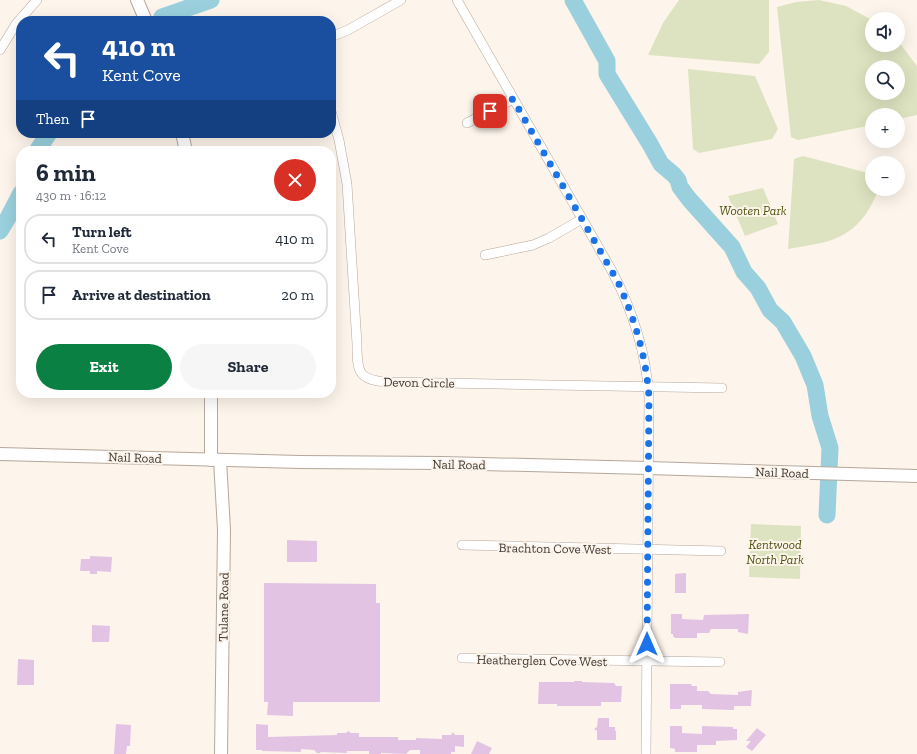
<!DOCTYPE html>
<html lang="en">
<head>
<meta charset="utf-8">
<style>
  :root { --surface:#fff; --page:#f6f6f7; --text:#1f2937; --muted:#747a83; --line:#e0e1e3; --accent:#0b8043 }
  body { margin:0; font-family:"Zilla Slab",serif; background:var(--page); color:var(--text); height:100vh; display:flex; flex-direction:column; font-size:15px; white-space:nowrap }
  * { box-sizing:border-box; margin:0 }
  p { font-size:13px; color:var(--muted) }
  .icon { flex:none; width:22px; height:22px; fill:none; stroke:currentColor; stroke-width:2; stroke-linecap:round; stroke-linejoin:round }
  .map { position:relative; flex:1; overflow:hidden }
  .sheet { position:absolute; left:16px; top:146px; width:320px; height:252px; display:flex; flex-direction:column; background:var(--surface); border-radius:16px; box-shadow:0 4px 16px #0002 }
  .sheet>* { flex:none }
  .guide { position:absolute; left:16px; top:16px; width:320px; height:122px; border-radius:16px; box-shadow:0 4px 16px #0002; background:#1a4fa0; color:#fff; overflow:hidden }
  .buttons { position:absolute; left:865px; top:12px; display:grid; gap:8px }
  .buttons a { display:grid; place-items:center; width:40px; height:40px; border-radius:50%; background:var(--surface); box-shadow:0 4px 16px #0002; font-size:20px }
  .pin { position:absolute; display:grid; place-items:center; width:34px; height:34px; color:#fff; margin:-17px; border-radius:8px; box-shadow:0 2px 6px #0006 }
  .me { position:absolute; width:44px; margin:-22px; rotate:0deg; stroke-linejoin:round; filter:drop-shadow(0 0 3px #0008) }
  .turn { display:flex; align-items:center; gap:14px; height:84px; padding:0 20px; font-size:18px }
  .turn .icon { width:52px; height:52px; stroke-width:2.5 }
  .turn b { display:block; font-size:28px; line-height:34px }
  .then { display:flex; align-items:center; height:38px; padding:0 20px; background:#0003; gap:8px; font-size:15px }
  .round { display:grid; place-items:center; flex:none; width:42px; height:42px; border-radius:21px; background:var(--page) }
  .head { display:flex; align-items:center; justify-content:space-between; height:68px; padding:0 20px }
  h1 { font-size:24px; font-weight:800; line-height:30px }
  .button { display:flex; gap:8px; margin-top:auto; padding:8px 20px }
  .button a { flex:1; height:46px; border-radius:24px; background:var(--accent); color:#fff; font-size:16px; font-weight:800; line-height:46px; text-align:center }
  .button a+a { background:var(--page); color:var(--text) }
  ul { padding:0; list-style:none }
  li { display:flex; align-items:center; gap:12px; height:50px; margin:0 8px 6px; padding:0 12px; border:2px solid var(--line); border-radius:16px }
  li div { flex:1 }
  li b { display:block; font-size:15px }
  li em { font-style:normal }
  .map>svg:first-child { display:block }
</style>
</head>
<body>
<div class="map">
<svg width="917" height="754" viewBox="0 0 917 754">
  <rect width="100%" height="100%" fill="#fdf4eb"/>
  <g fill="#dde3c0" fill-rule="evenodd">
    <polygon points="679,0 769,0 769,52 759,64 648,55 663,23"/>
    <path d="M819 0 846 6 872 20V45H898V41L917 66V115L898 119V115H872V125L798 140 791 137 777 7 796 2ZM872 67H898V93H872Z"/>
    <polygon points="688,69 755,76 778,129 772,139 699,153 693,149"/>
    <path d="M803 156 872 174V189H879C875 197 871 207 866 214 845 243 820 243 788 249L794 159Z"/>
    <polygon points="763,188 778,224 745,236 728,196"/>
    <polygon points="751,524 801,526 800,579 749,577"/>
  </g>
  <g fill="none" stroke-linecap="round" stroke-linejoin="round">
    <g stroke="#9ad0dd" stroke-width="17">
      <polyline points="573,0 607,61 607,74 650,144 661,164 674,175 678,180 680,187 689,199 732,247 744,272 758,288 770,310 783,322 803,356 815,385 820,416 830,448 827,515"/>
      <polyline points="162,17 211,0"/>
      <polyline points="37,151 49,133"/>
      <polyline points="0,231 9,216 21,193"/>
    </g>
  </g>
  <g fill="#e3c3e4">
    <polygon points="287,540 317,541 317,562 287,562"/>
    <polygon points="90,556 112,557 111,572 97,571 97,574 90,574 90,571 80,571 81,559 90,559"/>
    <polygon points="686,573 686,593 675,593 675,574"/>
    <polygon points="264,583 376,584 376,603 380,603 380,702 293,702 293,716 267,715 268,702 264,702"/>
    <polygon points="671,614 682,614 682,619 703,620 704,615 749,614 748,634 738,632 738,629 711,629 709,633 697,633 697,638 675,638 673,636 673,634 671,634"/>
    <polygon points="92,625 110,626 109,642 92,642"/>
    <polygon points="18,659 34,660 34,685 17,685"/>
    <polygon points="574,681 582,681 582,682 614,683 616,686 622,686 621,702 601,702 601,706 557,706 557,704 538,704 539,682 574,682"/>
    <polygon points="670,684 691,684 692,686 697,686 697,691 708,691 711,694 738,695 738,692 752,690 751,706 734,706 734,710 702,709 702,705 681,705 681,709 670,709"/>
    <polygon points="598,718 609,718 609,727 615,727 615,731 616,731 616,740 597,740 597,731 594,729 597,727"/>
    <polygon points="116,724 131,725 130,746 127,746 126,754 114,754"/>
    <polygon points="256,724 268,725 268,737 337,735 337,733 346,733 348,731 351,733 359,733 359,737 398,737 398,740 416,740 416,738 442,739 442,735 451,735 453,732 455,735 464,735 464,747 455,746 455,752 451,752 451,754 420,754 420,750 410,750 406,754 381,753 381,754 369,754 369,751 347,751 347,753 321,752 320,753 317,753 314,750 301,749 301,752 262,751 262,750 256,750"/>
    <polygon points="670,726 682,726 682,733 702,734 702,726 733,727 733,729 737,729 737,740 716,741 716,745 697,745 697,752 675,752 675,749 670,748"/>
    <polygon points="757,728 766,735 752,751 746,747 751,741 746,741"/>
    <polygon points="477,741 492,748 489,754 471,754"/>
  </g>
  <g fill="none" stroke-linecap="round" stroke-linejoin="round">
    <defs>
      <g id="street">
        <path d="M457 0 612 271C633 311 646 352 649 397L646 754"/>
        <polyline points="331,37 348,30 401,0"/>
        <polyline points="0,50 16,24 37,0"/>
        <path d="M331 111 339 140 347 184 357 344C357 372 358 380 388 382L722 388"/>
        <polyline points="467,123 513,99"/>
        <polyline points="485,255 533,245 549,238 582,219"/>
        <polyline points="462,545 721,551"/>
        <polyline points="462,658 720,662"/>
      </g>
      <g id="secondary">
        <polyline points="137,0 146,21"/>
        <polyline points="182,133 186,151"/>
        <polyline points="0,454 300,462 443,463 648,468 917,476"/>
        <polyline points="211,460 211,393"/>
        <polyline points="220,460 224,530 221,754"/>
      </g>
    </defs>
    <use href="#street" stroke="#b6a799" stroke-width="10"/>
    <use href="#secondary" stroke="#b6a799" stroke-width="14"/>
    <use href="#street" stroke="#fff" stroke-width="9"/>
    <use href="#secondary" stroke="#fff" stroke-width="12"/>
  </g>
  <g fill="none" stroke-linecap="round" stroke-linejoin="round">
    <path stroke="#1a73e8" stroke-width="7" stroke-dasharray="0 12.6" d="M490 111 513 99 618 282C635 320 646 356 649 397L647 644"/>
  </g>
  <g text-anchor="middle" stroke-width="4" stroke-linejoin="round" paint-order="stroke">
    <g font-size="13" font-style="italic" fill="#4d5410" stroke="#fdf4eb">
      <text x="753" y="215">Wooten Park</text>
      <text x="775" y="549">Kentwood<tspan x="775" dy="15">North Park</tspan></text>
    </g>
    <g font-size="13" fill="#3e3832" stroke="#fdf4eb">
      <text transform="translate(419 382) rotate(1)" y="5">Devon Circle</text>
      <text transform="translate(135 457) rotate(2)" y="5">Nail Road</text>
      <text transform="translate(459 464) rotate(1)" y="5">Nail Road</text>
      <text transform="translate(782 472) rotate(2)" y="5">Nail Road</text>
      <text transform="translate(555 548) rotate(1)" y="5">Brachton Cove West</text>
      <text transform="translate(223 607) rotate(-89)" y="5">Tulane Road</text>
      <text transform="translate(542 660) rotate(1)" y="5">Heatherglen Cove West</text>
    </g>
  </g>
</svg>
<div class="buttons">
<a><svg class="icon" aria-label="sound" viewBox="0 0 24 24"><path d="M4 9h4l5-4v14l-5-4H4zM17 9q2 3 0 6"/></svg></a>
<a><svg class="icon" aria-label="search" viewBox="0 0 24 24"><circle cx="10" cy="10" r="6"/><path d="M15 15l6 6"/></svg></a>
<a>+</a>
<a>−</a>
</div>
<div class="pin" style="left:490px;top:111px;background:#d93025"><svg class="icon" aria-label="arrive" viewBox="0 0 24 24"><path d="M6 21V4h12l-3 4 3 4H6"/></svg></div>
<svg class="me" style="left:647px;top:644px" viewBox="-20 -20 40 40"><path d="M0-17L14 15 0 8-14 15z" fill="#1a73e8" stroke="#fff" stroke-width="4"/></svg>
<div class="guide">
<div class="turn"><svg class="icon" aria-label="left" viewBox="0 0 24 24"><path d="M17 20v-9H6M10 6l-5 5 5 5"/></svg><div><b>410 m</b>Kent Cove</div></div>
<div class="then">Then<svg class="icon" aria-label="arrive" viewBox="0 0 24 24"><path d="M6 21V4h12l-3 4 3 4H6"/></svg></div>
</div>
<section class="sheet">
<div class="head"><div><h1>6 min</h1><p>430 m · 16:12</p></div><a class="round" style="background:#d93025;color:#fff"><svg class="icon" aria-label="close" viewBox="0 0 24 24"><path d="M6 6l12 12M18 6L6 18"/></svg></a></div>
<ul>
<li><svg class="icon" aria-label="left" viewBox="0 0 24 24"><path d="M17 20v-9H6M10 6l-5 5 5 5"/></svg><div><b>Turn left</b><p>Kent Cove</p></div><em>410 m</em></li>
<li><svg class="icon" aria-label="arrive" viewBox="0 0 24 24"><path d="M6 21V4h12l-3 4 3 4H6"/></svg><div><b>Arrive at destination</b></div><em>20 m</em></li>
</ul>
<div class="button"><a>Exit</a><a>Share</a></div>
</section>
</div>
</body>
</html>
